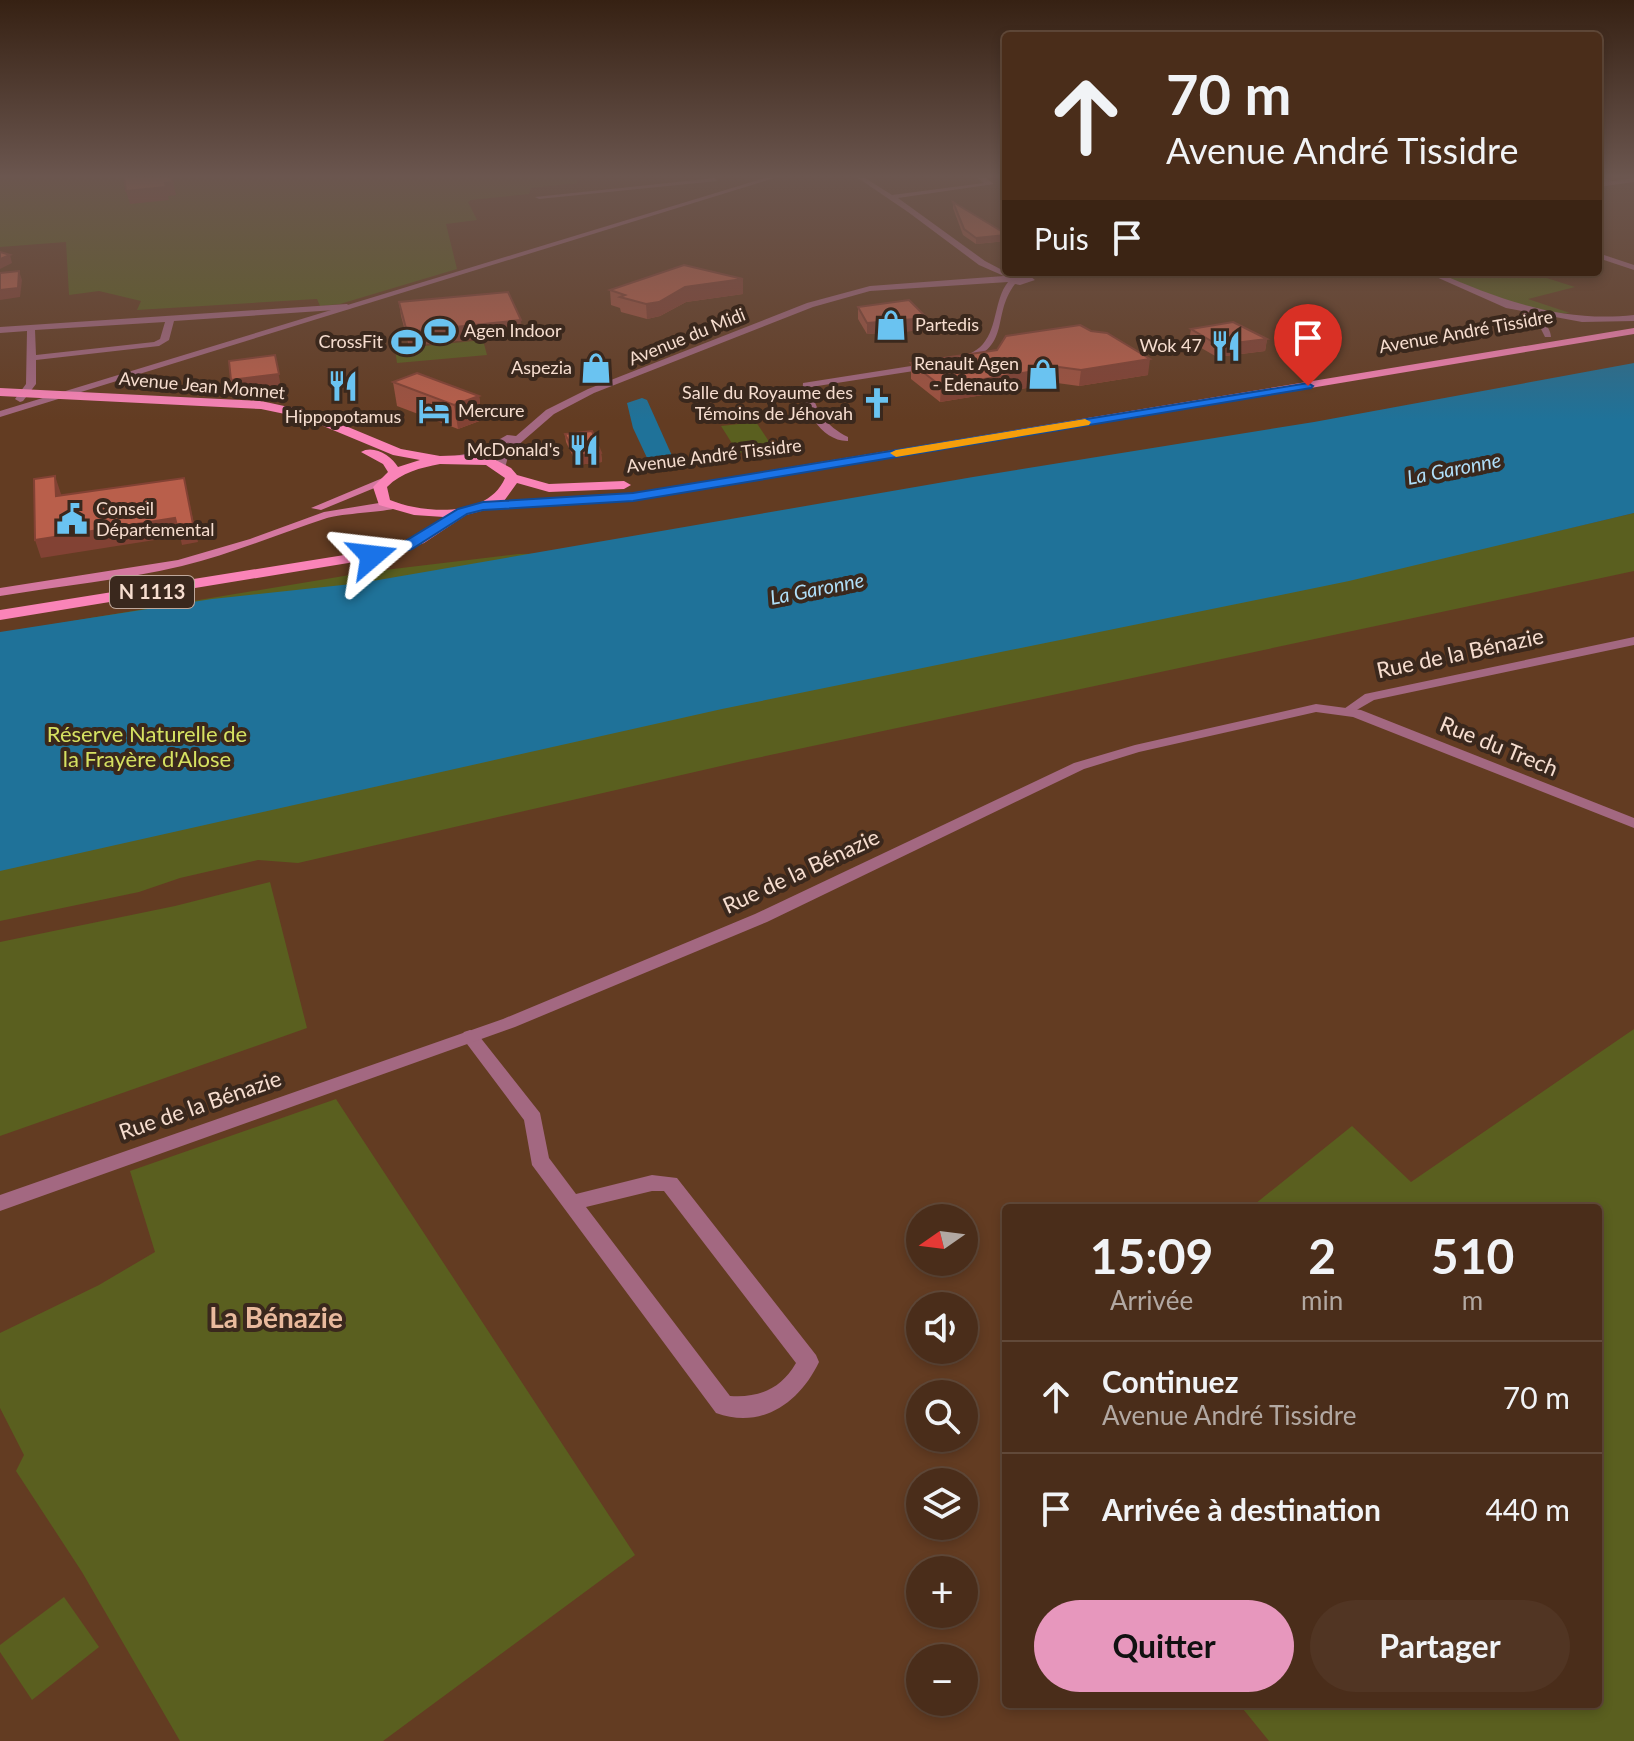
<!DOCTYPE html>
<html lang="fr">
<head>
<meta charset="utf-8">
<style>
  :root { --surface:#4a2d1a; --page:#513523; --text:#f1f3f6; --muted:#b2a8a2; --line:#614939; --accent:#e797bd }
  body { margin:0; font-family:Lato,sans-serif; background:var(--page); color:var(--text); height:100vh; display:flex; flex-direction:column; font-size:30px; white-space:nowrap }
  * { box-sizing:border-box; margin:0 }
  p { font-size:26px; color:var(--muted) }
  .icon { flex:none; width:44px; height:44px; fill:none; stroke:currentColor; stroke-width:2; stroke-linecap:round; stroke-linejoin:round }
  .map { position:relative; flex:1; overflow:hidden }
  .details { position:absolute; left:1002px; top:1204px; width:600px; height:504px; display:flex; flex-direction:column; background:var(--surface); border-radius:8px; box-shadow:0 4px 12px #0003,0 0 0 2px var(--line) }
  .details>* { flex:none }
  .guide { position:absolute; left:1002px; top:32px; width:600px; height:244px; border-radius:8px; box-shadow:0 4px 12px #0003,0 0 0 2px var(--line); background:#4a2d1a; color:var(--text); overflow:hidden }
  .needle { width:52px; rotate:256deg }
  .buttons { position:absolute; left:906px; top:1204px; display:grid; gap:16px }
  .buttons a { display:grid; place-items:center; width:72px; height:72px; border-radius:50%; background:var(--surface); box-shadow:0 4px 12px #0003,0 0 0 2px var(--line); font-size:40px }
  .pin { position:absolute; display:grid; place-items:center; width:68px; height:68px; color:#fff; margin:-82px -34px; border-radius:50% 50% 50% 0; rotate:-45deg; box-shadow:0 0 8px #0007 }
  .pin .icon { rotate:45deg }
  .me { position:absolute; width:88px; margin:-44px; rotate:73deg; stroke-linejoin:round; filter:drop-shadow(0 0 6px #0008) }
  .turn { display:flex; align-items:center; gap:28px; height:168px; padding:0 32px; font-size:36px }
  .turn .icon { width:104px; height:104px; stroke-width:2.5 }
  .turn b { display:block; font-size:56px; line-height:68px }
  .then { display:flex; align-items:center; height:76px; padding:0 32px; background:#0003; gap:16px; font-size:30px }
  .eta { display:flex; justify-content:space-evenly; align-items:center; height:136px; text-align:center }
  .eta b { font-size:48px; font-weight:700; line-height:56px }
  .cta { display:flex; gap:16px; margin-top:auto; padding:16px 32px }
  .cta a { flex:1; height:92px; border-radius:48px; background:var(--accent); color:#111; font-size:32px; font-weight:700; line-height:92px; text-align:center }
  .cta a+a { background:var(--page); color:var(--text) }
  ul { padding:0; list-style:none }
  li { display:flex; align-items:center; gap:24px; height:112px; padding:0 32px; border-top:2px solid var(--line) }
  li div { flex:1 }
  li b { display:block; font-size:30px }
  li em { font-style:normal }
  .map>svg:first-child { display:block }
</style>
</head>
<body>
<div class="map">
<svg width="1634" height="1741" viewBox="0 0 1634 1741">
  <rect width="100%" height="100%" fill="#633c22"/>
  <g fill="#5a5f1f">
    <polygon points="0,176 575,176 578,183 531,188 529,194 471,200 468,202 477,220 446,224 457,269 340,304 320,306 317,299 137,310 141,301 99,291 69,295 66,242 0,247"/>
    <path d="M1435 272H1461L1472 276 1528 272 1575 287 1528 299 1570 313C1529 317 1473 288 1435 272Z"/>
    <polygon points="483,340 487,355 397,363 395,349"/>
    <polygon points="756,422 774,449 738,453 721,426"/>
    <polygon points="1634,513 1634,571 747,760 298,863 258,860 180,878 139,892 0,921 0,633 368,572 519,554 1553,532"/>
    <polygon points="270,882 307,1028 0,1136 0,942 175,906"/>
    <polygon points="1634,1029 1634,1741 1269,1741 1239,1704 1598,1704 1598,1208 1250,1208 1352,1126 1411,1182"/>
    <polygon points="336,1099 635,1555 383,1741 180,1741 82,1572 16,1471 24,1455 0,1408 0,1333 99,1285 155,1252 130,1171"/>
    <polygon points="64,1597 99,1647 32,1700 0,1652 0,1645"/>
  </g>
  <g fill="#1f7299">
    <polygon points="1634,363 1634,513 1349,581 722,709 0,871 0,632 212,599 361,583 973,477 1314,422"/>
    <polygon points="642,398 647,400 673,458 648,460 633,428 627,403"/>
  </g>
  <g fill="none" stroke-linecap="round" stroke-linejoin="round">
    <g fill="#a36881" fill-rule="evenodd">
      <path d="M855 176H862L892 195 984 183 975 176H983L994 184 898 198 985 261 1006 272 1026 273 1035 280 1020 285 1015 284C990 317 1014 347 960 364L955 361C964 355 976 353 983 344 998 326 994 300 1008 282L870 291 813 307 594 393 554 414 509 453 505 468 496 466 499 452 509 442 486 455 450 461V457L479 451 507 435 516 436 546 410 588 389 807 303 870 286 1004 276 979 265 908 212Z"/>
      <polygon points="1598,176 1615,182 1616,183 1613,185 1598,180"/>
      <polygon points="715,178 717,181 539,199 535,197"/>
      <polygon points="1598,253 1634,265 1634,270 1598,258"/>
      <path d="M347 304 351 307 350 309 174 321 169 340 159 346 36 360V384L23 401 20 402 15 399 26 384 27 331 0 333V327ZM165 322 160 339 154 342 36 355 35 330Z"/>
      <path d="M930 363 933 364V368L811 387C815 411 826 426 848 437V441C822 442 800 406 803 383Z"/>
      <polygon points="1634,637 1634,645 1374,700 1348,715 1341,711 1365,694"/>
      <path d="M470 1030 476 1032 540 1113 549 1158 576 1194 652 1175 677 1178 816 1355 819 1362C800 1402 762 1430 716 1413L532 1165 524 1120 461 1036 464 1032ZM652 1191H664L796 1363C781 1389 759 1398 730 1396L586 1207Z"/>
    </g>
    <g fill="#a36881" fill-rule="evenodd">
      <polygon points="771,176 781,176 0,417 0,411"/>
      <polygon points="1634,178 1634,182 1598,187 1598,183"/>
      <polygon points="1029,272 1040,272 1023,278 1023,274"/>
      <path d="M1425 272H1436C1501 300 1562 323 1634 315V321L1582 322 1506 308Z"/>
      <path d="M1524 313C1536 313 1551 326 1551 337H1545L1541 329 1524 317Z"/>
      <polygon points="1316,704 1361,710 1634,818 1634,828 1353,717 1316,712 1139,752 1084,769 767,922 515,1027 0,1211 0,1195 503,1019 755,914 1074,763 1135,745"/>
    </g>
    <g fill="#d478a0" fill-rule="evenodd">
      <polygon points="385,477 390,480 389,482 321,510 311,508"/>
      <path d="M379 503 393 504 399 507C391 512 343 513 327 518 278 534 232 554 182 566 122 580 60 586 0 596V588L178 560 250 539 324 512Z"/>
    </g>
    <path fill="#fa84b8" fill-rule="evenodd" d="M1634 328V334L633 501 485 510 466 515 424 543 391 556 0 620V610L388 548 414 537 444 517 414 515 379 505 373 487 388 472 383 464 361 452C373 444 392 456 398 467L420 460 393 455 304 418 261 409 0 396V388L261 401 312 412 401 449 440 456 469 455 494 459 511 468 517 475 549 484 624 481 631 485 624 489 549 492 517 483 504 501 633 493ZM440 464 486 465 505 478C488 518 424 514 390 500L387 487C402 472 420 468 440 464Z"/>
  </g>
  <g fill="#9f5240">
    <polygon points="953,202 1006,234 1006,241 976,244 963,235 953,208"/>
    <polygon points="743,279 743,294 686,302 660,316 647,319 621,312 620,308 611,305 610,290"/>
    <polygon points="399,302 522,334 409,346 401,316"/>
    <polygon points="858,307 927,330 867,334 858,319"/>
    <polygon points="1191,329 1267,339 1265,351 1217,357 1189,341"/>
    <polygon points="997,350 1148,375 1079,386 1057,383 940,402 911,379 911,363"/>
    <polygon points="393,382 479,396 482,420 458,429 397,406"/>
    <polygon points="565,434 601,453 602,462 577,465 566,442"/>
  </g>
  <g fill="#824234">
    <polygon points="173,182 176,195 168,196 169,200 130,204 126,191"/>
    <polygon points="1006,235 1006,241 976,244 976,238"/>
    <polygon points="10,255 12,263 0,269 0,259"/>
    <polygon points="19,271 22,280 20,297 0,300 0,290"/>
    <polygon points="743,279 743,294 686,302 660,316 647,319 646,304 685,287"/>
    <polygon points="927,318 927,330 867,334 867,323"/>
    <polygon points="521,320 522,334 409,346 407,332"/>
    <polygon points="1267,339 1265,351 1217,357 1218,345"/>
    <polygon points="275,355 281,387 234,392 231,380"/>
    <polygon points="1150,359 1148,375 1079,386 1081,370"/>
    <polygon points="1059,367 1057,383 940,402 941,386"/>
    <polygon points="479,396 482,420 458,429 454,405"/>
    <polygon points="601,453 602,462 577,465 576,456"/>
    <polygon points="55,476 61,494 62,514 56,496"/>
    <polygon points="184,478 198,542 182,545 180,536 41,558 35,540"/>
  </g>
  <g fill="#b95f4b" stroke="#824234" stroke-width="2">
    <polygon points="124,176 171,176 173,182 165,183 166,187 126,191"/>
    <polygon points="953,202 1006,234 1006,235 976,238 964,229"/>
    <polygon points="0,252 10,255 0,259"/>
    <polygon points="684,265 743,279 685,287 659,302 646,304 620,297 625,295 610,290"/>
    <polygon points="19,271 18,288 0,290 0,273"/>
    <polygon points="508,292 521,320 407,332 399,302"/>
    <polygon points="909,300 927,318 867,323 858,307"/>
    <polygon points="1233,322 1267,339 1218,345 1191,329"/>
    <polygon points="1080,325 1091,331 1107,333 1150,359 1081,370 1059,367 941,386 911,363 997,350 1006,336"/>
    <polygon points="275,355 279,374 231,380 229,361"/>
    <polygon points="417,373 479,396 454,405 393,382"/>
    <polygon points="592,431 601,453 576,456 565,434"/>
    <polygon points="55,476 56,496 184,478 193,524 177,526 175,518 35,540 34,479"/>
  </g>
  <linearGradient id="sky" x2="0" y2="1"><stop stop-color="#362113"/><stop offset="0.42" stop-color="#6b564f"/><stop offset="1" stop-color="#6b564f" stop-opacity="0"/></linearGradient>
  <rect width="1634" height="420" fill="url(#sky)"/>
  <polygon fill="#1a73e8" stroke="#114b97" stroke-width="2" points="1308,383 1313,386 1311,388 633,501 483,510 467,514 412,549 372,560 365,556 402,543 458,509 483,502 633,493"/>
  <polygon fill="#f59e0b" points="1085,419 1091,422 1089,425 896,457 890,453 896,450"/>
  <defs>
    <symbol id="shop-bare" viewBox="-9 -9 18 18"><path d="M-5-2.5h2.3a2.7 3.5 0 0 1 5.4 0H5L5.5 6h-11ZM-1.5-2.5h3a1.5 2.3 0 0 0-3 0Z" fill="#6ac3f1" stroke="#3a281d" stroke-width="2.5" paint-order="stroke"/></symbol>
    <symbol id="stadium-bare" viewBox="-9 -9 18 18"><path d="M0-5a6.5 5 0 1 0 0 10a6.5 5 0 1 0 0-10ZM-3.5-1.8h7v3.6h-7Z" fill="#6ac3f1" stroke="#3a281d" stroke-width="2.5" paint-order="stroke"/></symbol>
    <symbol id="restaurant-bare" viewBox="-9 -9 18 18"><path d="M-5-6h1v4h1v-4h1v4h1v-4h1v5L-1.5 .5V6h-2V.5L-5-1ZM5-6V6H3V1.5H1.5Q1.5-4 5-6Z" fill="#6ac3f1" stroke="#3a281d" stroke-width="2.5" paint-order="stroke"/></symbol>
    <symbol id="church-bare" viewBox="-9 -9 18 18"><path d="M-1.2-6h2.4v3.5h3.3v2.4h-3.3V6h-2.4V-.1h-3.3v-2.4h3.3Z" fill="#6ac3f1" stroke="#3a281d" stroke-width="2.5" paint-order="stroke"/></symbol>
    <symbol id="hotel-bare" viewBox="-9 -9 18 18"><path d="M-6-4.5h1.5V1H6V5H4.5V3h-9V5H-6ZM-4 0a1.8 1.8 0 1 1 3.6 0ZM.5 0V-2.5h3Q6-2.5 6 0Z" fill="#6ac3f1" stroke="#3a281d" stroke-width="2.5" paint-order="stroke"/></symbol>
    <symbol id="civic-bare" viewBox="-9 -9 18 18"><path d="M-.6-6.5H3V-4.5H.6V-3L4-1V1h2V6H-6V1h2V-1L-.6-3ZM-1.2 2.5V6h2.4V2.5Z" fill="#6ac3f1" stroke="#3a281d" stroke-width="2.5" paint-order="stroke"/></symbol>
  </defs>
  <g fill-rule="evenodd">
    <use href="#shop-bare" x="869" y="303" width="44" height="44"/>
    <use href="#stadium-bare" x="418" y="309" width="44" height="44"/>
    <use href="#stadium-bare" x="385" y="320" width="44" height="44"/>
    <use href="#restaurant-bare" x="1204" y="324" width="44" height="44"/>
    <use href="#shop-bare" x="574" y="346" width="44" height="44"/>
    <use href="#shop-bare" x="1021" y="352" width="44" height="44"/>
    <use href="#restaurant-bare" x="321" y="364" width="44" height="44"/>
    <use href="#church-bare" x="855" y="381" width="44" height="44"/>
    <use href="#hotel-bare" x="412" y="389" width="44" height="44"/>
    <use href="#restaurant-bare" x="562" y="428" width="44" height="44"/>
    <use href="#civic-bare" x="50" y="497" width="44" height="44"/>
  </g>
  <g text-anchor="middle" stroke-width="8" stroke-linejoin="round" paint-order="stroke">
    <g font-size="18" fill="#f6ddcf" stroke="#3a281d" text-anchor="end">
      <text x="915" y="331" text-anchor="start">Partedis</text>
      <text x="464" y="337" text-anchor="start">Agen Indoor</text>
      <text x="383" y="348">CrossFit</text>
      <text x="1202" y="352">Wok 47</text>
      <text x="1019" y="370">Renault Agen<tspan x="1019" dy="21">- Edenauto</tspan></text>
      <text x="572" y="374">Aspezia</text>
      <text x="853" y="399">Salle du Royaume des<tspan x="853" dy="21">Témoins de Jéhovah</tspan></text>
      <text x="458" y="417" text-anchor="start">Mercure</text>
      <text x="343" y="423" text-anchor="middle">Hippopotamus</text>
      <text x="560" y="456">McDonald's</text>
      <text x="96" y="515" text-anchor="start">Conseil<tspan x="96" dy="21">Départemental</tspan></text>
    </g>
    <g font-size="18" fill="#f6ddcf" stroke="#3a281d">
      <text transform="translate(1466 332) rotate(-10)" y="6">Avenue André Tissidre</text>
      <text transform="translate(687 337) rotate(-22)" y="6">Avenue du Midi</text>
      <text transform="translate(202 386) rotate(5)" y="6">Avenue Jean Monnet</text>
      <text transform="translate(714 456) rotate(-7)" y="6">Avenue André Tissidre</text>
    </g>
    <g font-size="20" font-style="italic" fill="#b0dff9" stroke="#3a281d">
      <text transform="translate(1454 469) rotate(-11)" y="7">La Garonne</text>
      <text transform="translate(817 589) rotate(-11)" y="7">La Garonne</text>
    </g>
    <rect fill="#3a281d" stroke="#bea79a" stroke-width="2" x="110" y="576" width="84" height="32" rx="6"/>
    <g font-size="20" font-weight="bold" fill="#f6ddcf">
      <text x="152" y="599">N 1113</text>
    </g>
    <g font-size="22" fill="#f6ddcf" stroke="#3a281d">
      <text transform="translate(1460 653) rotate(-12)" y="8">Rue de la Bénazie</text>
      <text transform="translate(1499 746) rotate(22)" y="8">Rue du Trech</text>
      <text transform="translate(801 871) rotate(-25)" y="8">Rue de la Bénazie</text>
      <text transform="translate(200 1105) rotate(-19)" y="8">Rue de la Bénazie</text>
    </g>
    <g font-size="22" fill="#d6e161" stroke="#3a281d">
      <text x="147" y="742">Réserve Naturelle de<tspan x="147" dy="25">la Frayère d'Alose</tspan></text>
    </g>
    <g font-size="28" font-weight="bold" fill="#e9ba9d" stroke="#3a281d">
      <text x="276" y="1328">La Bénazie</text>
    </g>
  </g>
</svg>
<div class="buttons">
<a><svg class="needle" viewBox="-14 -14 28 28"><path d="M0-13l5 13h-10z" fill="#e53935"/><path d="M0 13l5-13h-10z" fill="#b2a8a2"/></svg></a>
<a><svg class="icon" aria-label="sound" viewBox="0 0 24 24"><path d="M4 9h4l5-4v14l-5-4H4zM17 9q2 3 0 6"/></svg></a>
<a><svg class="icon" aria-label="search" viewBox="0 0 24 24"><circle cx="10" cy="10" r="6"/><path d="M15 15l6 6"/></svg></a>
<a><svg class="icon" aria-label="layers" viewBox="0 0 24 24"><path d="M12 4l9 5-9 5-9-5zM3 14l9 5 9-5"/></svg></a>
<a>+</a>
<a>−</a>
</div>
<div class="pin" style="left:1308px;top:386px;background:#d93025"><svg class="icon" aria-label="arrive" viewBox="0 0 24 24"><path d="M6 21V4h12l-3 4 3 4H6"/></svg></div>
<svg class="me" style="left:372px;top:556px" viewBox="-20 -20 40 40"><path d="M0-17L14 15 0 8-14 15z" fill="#1a73e8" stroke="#fff" stroke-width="4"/></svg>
<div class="guide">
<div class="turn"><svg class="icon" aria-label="ahead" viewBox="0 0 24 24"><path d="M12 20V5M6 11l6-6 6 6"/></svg><div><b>70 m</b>Avenue André Tissidre</div></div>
<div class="then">Puis<svg class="icon" aria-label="arrive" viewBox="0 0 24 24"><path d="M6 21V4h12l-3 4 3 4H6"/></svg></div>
</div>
<section class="details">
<div class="eta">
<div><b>15:09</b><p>Arrivée</p></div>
<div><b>2</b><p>min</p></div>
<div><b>510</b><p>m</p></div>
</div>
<ul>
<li><svg class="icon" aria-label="ahead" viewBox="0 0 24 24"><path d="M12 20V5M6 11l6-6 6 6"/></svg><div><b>Continuez</b><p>Avenue André Tissidre</p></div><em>70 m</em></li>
<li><svg class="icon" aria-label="arrive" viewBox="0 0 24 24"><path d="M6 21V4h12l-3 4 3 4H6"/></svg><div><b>Arrivée à destination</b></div><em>440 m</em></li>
</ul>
<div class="cta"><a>Quitter</a><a>Partager</a></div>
</section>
</div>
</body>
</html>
